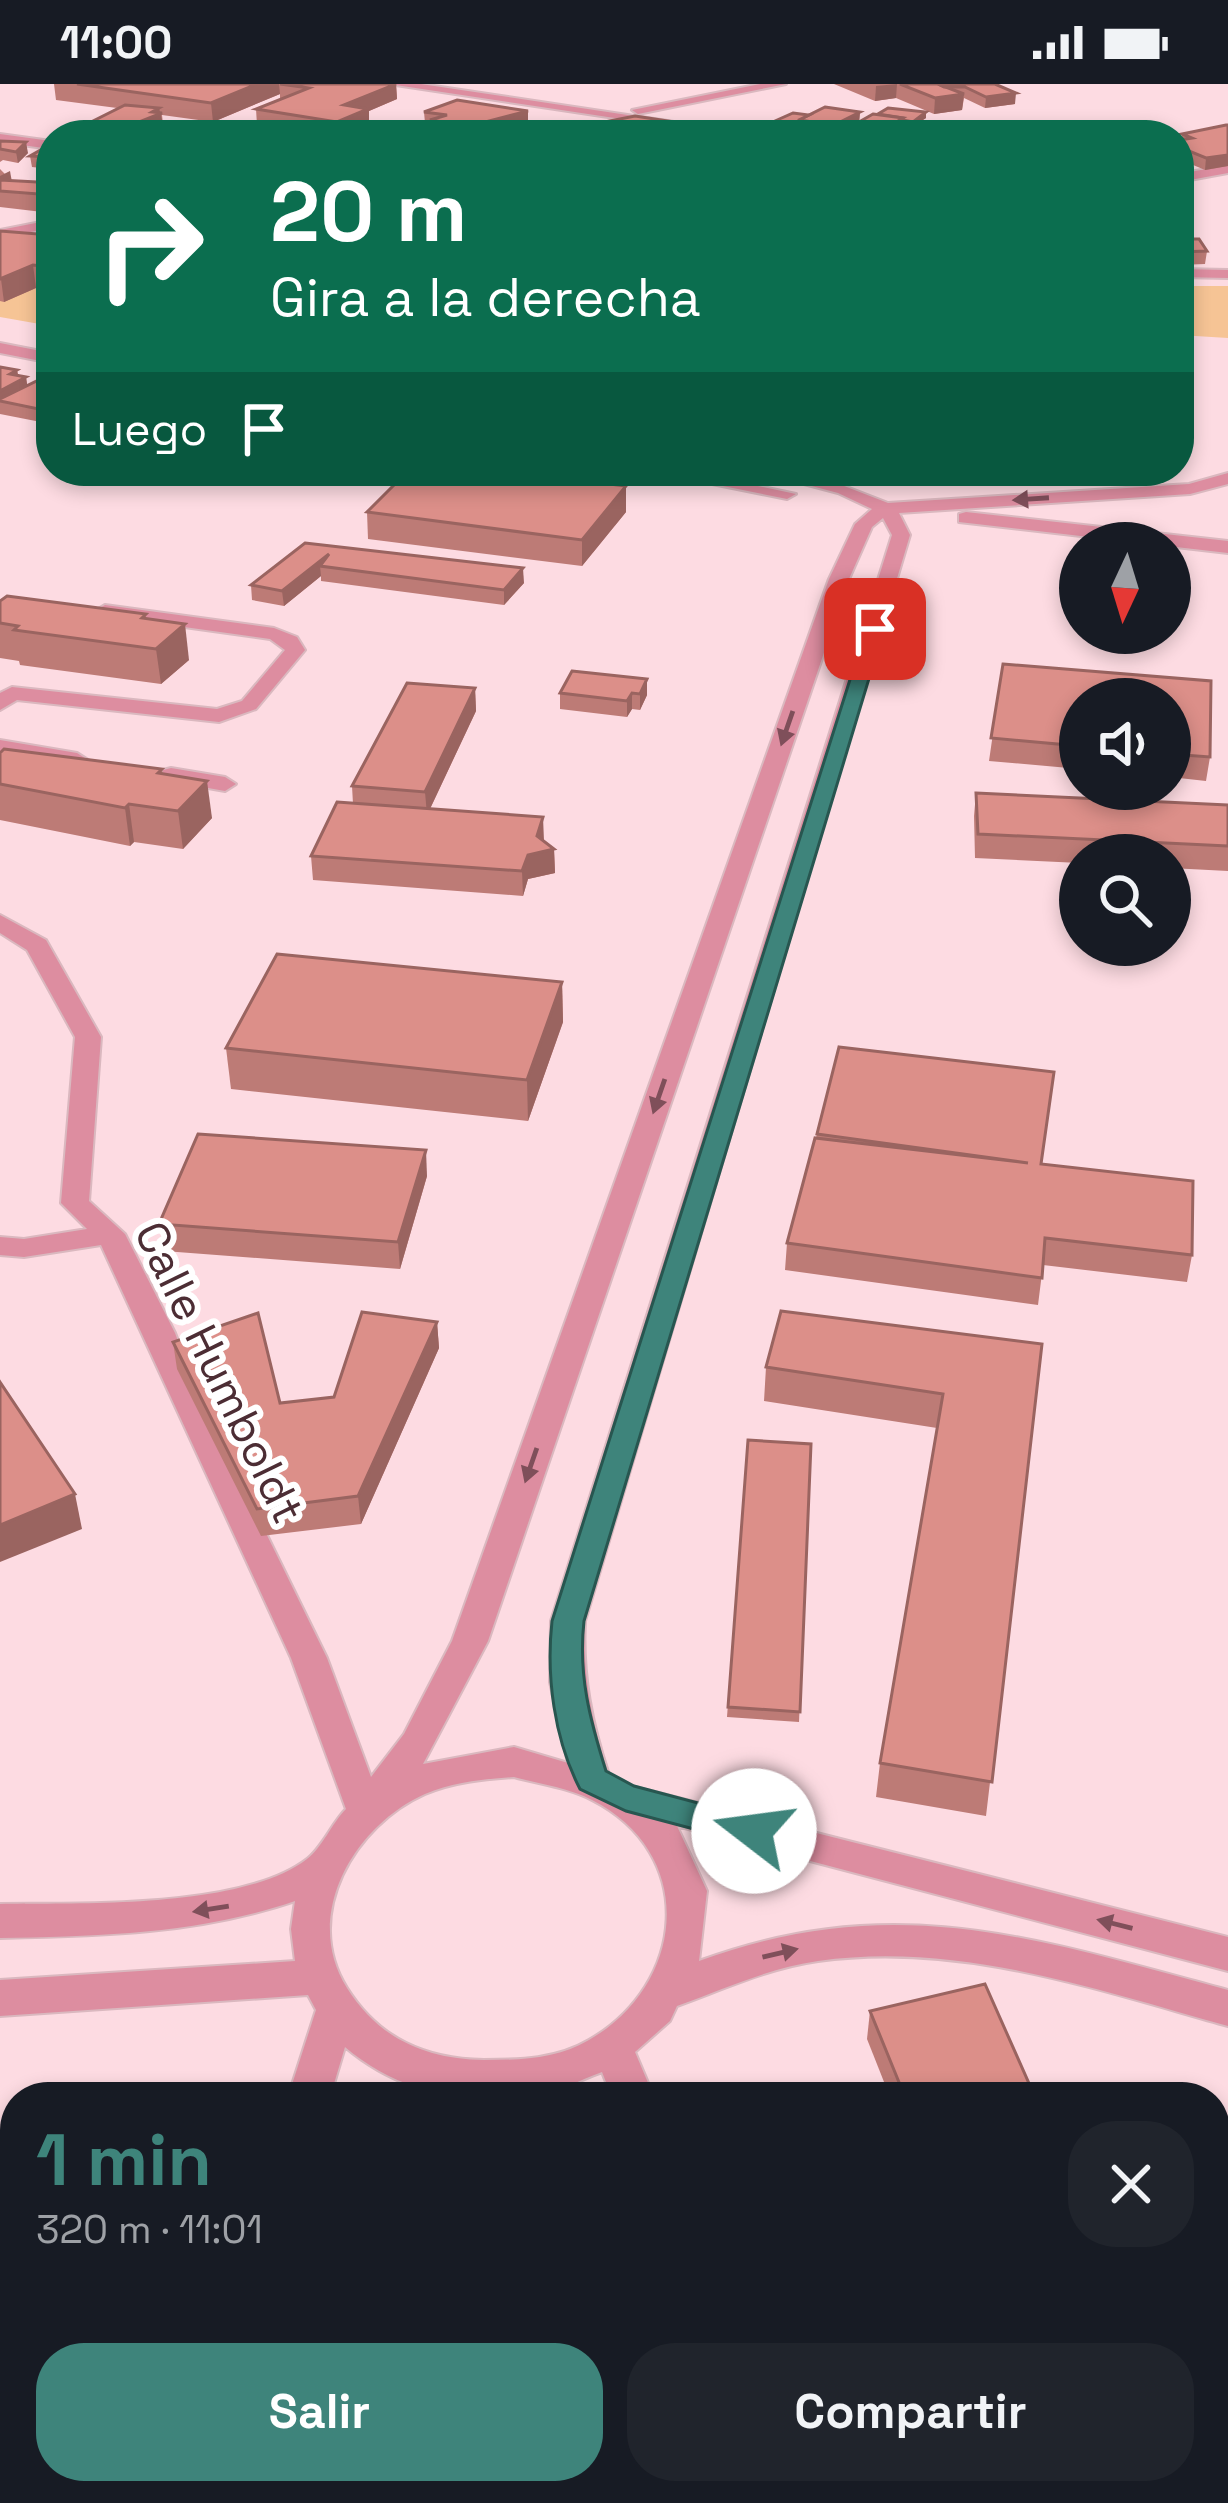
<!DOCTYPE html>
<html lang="es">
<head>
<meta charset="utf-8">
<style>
  :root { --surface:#171b24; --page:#20242c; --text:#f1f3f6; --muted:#9ea1a6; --accent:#3e847b }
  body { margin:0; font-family:"Space Grotesk",sans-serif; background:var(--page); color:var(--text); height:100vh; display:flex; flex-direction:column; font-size:45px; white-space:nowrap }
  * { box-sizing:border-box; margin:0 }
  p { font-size:39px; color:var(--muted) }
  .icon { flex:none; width:66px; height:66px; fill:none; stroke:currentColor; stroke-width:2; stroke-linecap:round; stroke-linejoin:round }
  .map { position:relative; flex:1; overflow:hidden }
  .sheet { position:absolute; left:0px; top:1998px; width:1230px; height:423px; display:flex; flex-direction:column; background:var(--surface); border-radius:48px 48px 0 0; box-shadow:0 6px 18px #0003 }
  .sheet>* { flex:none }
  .top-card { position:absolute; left:36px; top:36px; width:1158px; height:366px; border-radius:48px; box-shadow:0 6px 18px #0003; background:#0b6e4f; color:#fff; overflow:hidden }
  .needle { width:78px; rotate:184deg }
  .controls { position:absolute; left:1059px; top:438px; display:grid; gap:24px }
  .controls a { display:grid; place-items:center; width:132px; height:132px; border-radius:50%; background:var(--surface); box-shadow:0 6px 18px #0003; font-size:60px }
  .pin { position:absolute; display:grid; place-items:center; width:102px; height:102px; color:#fff; margin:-51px; border-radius:24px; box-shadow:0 6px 18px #0006 }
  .me { position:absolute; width:132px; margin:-66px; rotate:285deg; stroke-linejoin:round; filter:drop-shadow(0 0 9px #0008) }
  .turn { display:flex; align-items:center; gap:42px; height:252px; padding:0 36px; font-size:54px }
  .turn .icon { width:156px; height:156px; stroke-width:2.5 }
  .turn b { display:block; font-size:84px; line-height:102px }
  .then { display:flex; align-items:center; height:114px; padding:0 36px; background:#0003; gap:24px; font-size:45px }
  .round { display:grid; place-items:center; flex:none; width:126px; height:126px; border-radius:48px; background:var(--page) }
  .summary { display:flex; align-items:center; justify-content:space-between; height:204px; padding:0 36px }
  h1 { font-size:72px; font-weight:600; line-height:90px; color:var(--accent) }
  .action { display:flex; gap:24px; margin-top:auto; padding:24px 36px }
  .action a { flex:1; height:138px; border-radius:48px; background:var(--accent); color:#fff; font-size:48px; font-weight:600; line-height:138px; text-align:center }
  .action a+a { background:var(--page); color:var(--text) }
  .status { display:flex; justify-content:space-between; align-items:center; height:84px; padding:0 60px; background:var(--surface); direction:ltr }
  .status svg { height:33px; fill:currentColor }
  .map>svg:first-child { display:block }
</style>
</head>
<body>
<div class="status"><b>11:00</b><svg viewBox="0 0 49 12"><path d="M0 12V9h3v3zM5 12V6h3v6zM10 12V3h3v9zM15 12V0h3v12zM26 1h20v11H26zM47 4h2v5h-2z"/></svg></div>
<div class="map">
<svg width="1228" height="2419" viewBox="0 0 1228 2419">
  <rect width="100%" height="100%" fill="#fddbe2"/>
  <g fill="#f6c495">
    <polygon points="1179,202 1228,202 1228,254 1179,251"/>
    <polygon points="36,204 51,205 46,216 51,218 51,242 0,233 0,217"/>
    <polygon points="1228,2055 1228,2419 812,2419 810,2406 1215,2406 1215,2285 1224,2277 1215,2263 1215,2073"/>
  </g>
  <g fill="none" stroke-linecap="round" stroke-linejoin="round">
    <defs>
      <g id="minor">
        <polygon points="389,0 421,0 674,38 668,42"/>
        <polygon points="760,0 786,0 638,30 632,26"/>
        <polygon points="0,50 51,57 51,65 0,58"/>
        <polygon points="1228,81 1228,89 1179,98 1179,90"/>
        <polygon points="51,136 51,144 0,154 0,146"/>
        <polygon points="1179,185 1228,186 1228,194 1179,193"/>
        <polygon points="0,259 51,269 51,279 0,269"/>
        <polygon points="648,387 687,387 796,410 787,415"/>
        <path d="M755 387 821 393 888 419 1189 400 1228 389V400L1190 410 899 429 910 451 585 1537C582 1591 592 1640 609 1691L627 1701 1228 1853V1887L677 1742 707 1807 699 1877C895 1805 1037 1855 1228 1906V1942C1095 1905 958 1857 818 1877 769 1884 724 1905 677 1922L670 1937 635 1968 654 2013H612L602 1988C580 1996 554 2010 531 2013 463 2021 398 2008 345 1963L330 2013H288L316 1926 308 1911 0 1932V1896L295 1877 291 1845 295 1817C198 1850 102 1852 0 1854V1820C81 1819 242 1825 307 1775 322 1764 332 1739 346 1725L291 1574 101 1161 24 1173 0 1171V1153L24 1155 87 1145 61 1119 75 953 27 866 0 849V831L46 856 101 953 89 1117 125 1150 175 1249 198 1310 327 1574 371 1693 404 1650 452 1557 829 495 855 440 872 425 838 409ZM883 434 892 451 551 1537 550 1598 568 1679 514 1663 423 1680 488 1557 849 495 872 443ZM514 1693C539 1700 570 1704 592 1716 698 1770 686 1900 589 1956 557 1975 520 1976 484 1976 426 1975 379 1955 347 1904 301 1831 355 1741 425 1710 453 1698 484 1695 514 1693Z"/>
        <polygon points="966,428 1228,457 1228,469 959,438 959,430"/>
        <polygon points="105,521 274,544 297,553 305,566 256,625 219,638 17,616 0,626 0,609 12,603 217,625 242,617 285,566 270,555 98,531 95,527"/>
        <polygon points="0,656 77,669 88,676 77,683 0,670"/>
        <polygon points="171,684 225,693 236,700 225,707 163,696 163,686"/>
        <rect x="223" y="2406" width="48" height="13"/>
        <polygon points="306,2406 354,2406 353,2419 305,2419"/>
        <polygon points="716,2406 764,2406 767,2419 719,2419"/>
      </g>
    </defs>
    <use href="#minor" stroke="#dab8bf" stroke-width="4"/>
    <use href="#minor" fill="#dd8da0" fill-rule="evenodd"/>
  </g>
  <g fill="#bd7b76">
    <polygon points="54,0 396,0 397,15 369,27 369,41 344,51 278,51 305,48 257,41 256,25 280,15 280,10 213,38 162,31 163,40 136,51 84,51 83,42 117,24 56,16"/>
    <polygon points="834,0 991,0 1015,20 985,24 964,14 962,26 934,30 896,14 875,17"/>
    <polygon points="528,27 528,38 478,51 457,51 430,47 430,40 425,39 424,28"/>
    <polygon points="860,28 859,38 926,34 912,43 903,42 903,45 893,51 852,51 852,43 836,51 775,43 775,37 809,31"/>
    <polygon points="1228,41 1228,82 1205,86 1179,75 1179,56 1181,56 1182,50"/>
    <polygon points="574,44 759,51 498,51"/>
    <polygon points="0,57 28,69 18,79 3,76 0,78"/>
    <polygon points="51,64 51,85 32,83 30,72"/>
    <polygon points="0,85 12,97 37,98 51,94 51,129 0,123"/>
    <polygon points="0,147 50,151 51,149 51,218 44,216 42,204 36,204 4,218 0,217"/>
    <polygon points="1179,155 1207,167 1205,180 1179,181"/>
    <polygon points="0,283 17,286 18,291 26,293 27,301 51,292 51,340 0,330"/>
    <polygon points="367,428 626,428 582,482 368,455"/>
    <polygon points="305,459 524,499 504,521 321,497 321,492 284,522 252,516 251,501"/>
    <polygon points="0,517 146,530 146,534 189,576 161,600 20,581 19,577 0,574"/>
    <polygon points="1003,580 1211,597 1210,673 1206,697 1170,693 1170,615 1080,615 1080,685 989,677"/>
    <polygon points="572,587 647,611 640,626 632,625 627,633 560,625 560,609"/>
    <polygon points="475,604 476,627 430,725 544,757 554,765 555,789 528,795 523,812 313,796 311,772 353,720 352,702"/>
    <polygon points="0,669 162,685 163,690 212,734 183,765 134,758 130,762 0,736"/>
    <polygon points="976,709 1228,721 1228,787 1170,784 1170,771 1080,771 1080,779 975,774 974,732"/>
    <polygon points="562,898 563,938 528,1037 231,1005 226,964"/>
    <polygon points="817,1050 1041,1080 1192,1171 1187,1198 1043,1181 1038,1221 785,1186 787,1159"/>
    <polygon points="427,1092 400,1185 164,1167 159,1140"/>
    <polygon points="437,1238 439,1264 361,1440 261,1452 177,1285 173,1258 280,1319 334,1313"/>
    <polygon points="1042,1260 986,1732 876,1713 880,1679 937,1344 764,1317 766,1283"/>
    <polygon points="748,1356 811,1360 799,1638 727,1633"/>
    <polygon points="870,1927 1035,2013 890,2013 867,1955"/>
  </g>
  <g fill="#9a6460">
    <polygon points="257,0 279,0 280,10 213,38 211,19"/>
    <polygon points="396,0 397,15 369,27 369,41 344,51 338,51 337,38 344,21"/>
    <polygon points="897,0 896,14 875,17 876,2"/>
    <polygon points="1016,9 1015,20 985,24 986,13"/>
    <polygon points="964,10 962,26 934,30 935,14"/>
    <polygon points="159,24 163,40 136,51 120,51 119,46"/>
    <polygon points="528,27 528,38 478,51 471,51 470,42"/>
    <polygon points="860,28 859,39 834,51 834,41"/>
    <polygon points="926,28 926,34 912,43 913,38"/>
    <polygon points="903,34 903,45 893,51 882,51 883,46"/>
    <polygon points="1140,45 1139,50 1106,51"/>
    <polygon points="26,58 28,69 18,79 16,68"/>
    <polygon points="1228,71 1228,82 1205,86 1206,74"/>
    <polygon points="10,87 13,104 0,107 0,92"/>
    <polygon points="33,181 36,204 4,218 1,195"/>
    <polygon points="17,286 19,297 26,293 28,307 0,317 0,307 10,290"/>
    <polygon points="626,402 626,428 582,482 582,456"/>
    <polygon points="329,470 320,482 321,492 284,522 282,507"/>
    <polygon points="523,484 524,499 504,521 504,506"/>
    <polygon points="185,540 189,576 161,600 156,565"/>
    <polygon points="647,595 647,611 640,626 640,610"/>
    <polygon points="475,604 476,627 427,731 425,708"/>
    <polygon points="632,609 632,625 627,633 627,617"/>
    <polygon points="207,697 212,734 183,765 178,727"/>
    <polygon points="129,720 134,758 130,762 125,724"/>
    <polygon points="543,733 544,757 554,765 555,789 528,795 523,812 522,787"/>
    <polygon points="562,898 563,938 528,1037 527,996"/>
    <polygon points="426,1066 427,1092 400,1185 398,1158"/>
    <polygon points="437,1238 439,1264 361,1440 358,1412"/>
    <polygon points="75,1410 82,1445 0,1478 0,1441"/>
  </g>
  <g fill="#dc8f89" stroke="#9a6460" stroke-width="3">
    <polygon points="77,0 257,0 211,19"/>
    <polygon points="280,0 396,0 344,21 368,25 337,38 256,25 309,4"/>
    <polygon points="900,0 938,0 964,10 935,14"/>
    <polygon points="938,0 995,0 1016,9 986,13 965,3 944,3"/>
    <polygon points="457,16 528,27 470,42 430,36 447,31 424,28"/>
    <polygon points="125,21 159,24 152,28 162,29 119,46 83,42"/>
    <polygon points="825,23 860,28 834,41 799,36"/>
    <polygon points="888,24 926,28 913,38 903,36 903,34 878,30"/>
    <polygon points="793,29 809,31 799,36 799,41 775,37"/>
    <polygon points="873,30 903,34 883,46 852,42"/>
    <polygon points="635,32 759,51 682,51 639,45 635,46 639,49 631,51 498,50 562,39 574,44"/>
    <polygon points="1126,40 1140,45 1107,51 1080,51 1075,49"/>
    <polygon points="218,41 240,44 231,49 250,51 197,51"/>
    <polygon points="1226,41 1228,41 1228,71 1206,74 1179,63 1179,56 1192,54 1182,50"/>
    <polygon points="289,46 311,49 308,51 278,51"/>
    <polygon points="0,57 26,58 16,68 0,65"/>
    <polygon points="44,64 51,64 51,73 30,72"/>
    <polygon points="51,94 51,111 0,107 0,96 37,98"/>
    <polygon points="0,147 50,151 51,149 51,183 33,181 0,195"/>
    <polygon points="1179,155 1199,155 1207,167 1179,168"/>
    <polygon points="0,283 17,286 10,290 26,293 0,307"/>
    <polygon points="49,291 51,292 51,325 48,327 0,317 0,315"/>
    <polygon points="408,387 500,387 626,402 582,456 367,428"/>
    <polygon points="305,459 523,484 504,506 320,482 329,470 282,507 251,501"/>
    <polygon points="7,512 146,530 142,534 185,540 156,565 14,546 18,542 0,539 0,517"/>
    <polygon points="1003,580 1211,597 1210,673 1170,670 1170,615 1080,615 1080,662 991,654"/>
    <polygon points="572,587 647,595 640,610 632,609 627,617 560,609"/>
    <polygon points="407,599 475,604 425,708 352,702"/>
    <polygon points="4,665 162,685 158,689 207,697 178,727 129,720 125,724 0,700 0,669"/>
    <polygon points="976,709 1228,721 1228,762 978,750"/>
    <polygon points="337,718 543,733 537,752 554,765 528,771 522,787 311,772"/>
    <polygon points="277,870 562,898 527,996 226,964"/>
    <polygon points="839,963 1054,988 1041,1080 1193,1097 1192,1171 1045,1154 1042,1194 787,1159 815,1054 1028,1079 817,1050"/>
    <polygon points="198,1050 426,1066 398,1158 159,1140"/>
    <polygon points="781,1227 1042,1260 992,1698 880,1679 943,1310 766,1283"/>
    <polygon points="362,1228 437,1238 358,1412 257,1425 173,1258 258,1229 280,1319 334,1313"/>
    <polygon points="0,1298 75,1410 0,1441"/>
    <polygon points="748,1356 811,1360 800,1628 728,1623"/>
    <polygon points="985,1900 1035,2013 905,2013 870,1927"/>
  </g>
  <defs><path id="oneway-solid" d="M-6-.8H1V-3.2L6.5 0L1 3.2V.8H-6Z" transform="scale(3)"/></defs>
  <g fill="#7f4f5a">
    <use href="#oneway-solid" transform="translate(1031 415) rotate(176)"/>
    <use href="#oneway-solid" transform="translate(787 644) rotate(109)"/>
    <use href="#oneway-solid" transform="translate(659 1012) rotate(109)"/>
    <use href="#oneway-solid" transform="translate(531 1381) rotate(109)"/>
    <use href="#oneway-solid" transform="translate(211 1825) rotate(171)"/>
    <use href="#oneway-solid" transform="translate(1115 1840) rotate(-166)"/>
    <use href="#oneway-solid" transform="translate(780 1869) rotate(-13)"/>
  </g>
  <path fill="#3e847b" stroke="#285650" stroke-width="3" d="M875 539 884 545 584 1537C578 1591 590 1636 606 1687L634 1702 766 1737 771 1747 766 1757 754 1761 626 1727 580 1705C554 1655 546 1592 552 1537L866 545Z"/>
  <g text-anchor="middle" stroke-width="12" stroke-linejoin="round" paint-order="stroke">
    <g font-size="45" fill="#4c2d34" stroke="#fff">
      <text transform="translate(220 1288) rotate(64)" y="16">Calle Humboldt</text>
    </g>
  </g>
</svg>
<div class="controls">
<a><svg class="needle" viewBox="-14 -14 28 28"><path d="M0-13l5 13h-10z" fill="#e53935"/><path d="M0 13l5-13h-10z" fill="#9ea1a6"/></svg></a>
<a><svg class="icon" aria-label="sound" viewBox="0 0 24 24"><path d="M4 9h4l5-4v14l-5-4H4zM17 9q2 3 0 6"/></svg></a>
<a><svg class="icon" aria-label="search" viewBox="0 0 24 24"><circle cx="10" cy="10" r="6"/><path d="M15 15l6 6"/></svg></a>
</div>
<div class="pin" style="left:875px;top:545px;background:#d93025"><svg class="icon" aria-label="arrive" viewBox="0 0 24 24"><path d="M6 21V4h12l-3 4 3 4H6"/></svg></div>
<svg class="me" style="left:754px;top:1747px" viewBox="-20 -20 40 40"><circle r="19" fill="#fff"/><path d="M0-13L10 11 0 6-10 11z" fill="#3e847b"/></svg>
<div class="top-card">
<div class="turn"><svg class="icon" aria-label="right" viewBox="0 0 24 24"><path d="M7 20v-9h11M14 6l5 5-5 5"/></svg><div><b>20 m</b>Gira a la derecha</div></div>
<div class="then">Luego<svg class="icon" aria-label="arrive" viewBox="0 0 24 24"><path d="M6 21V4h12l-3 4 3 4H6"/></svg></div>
</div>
<section class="sheet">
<div class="summary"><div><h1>1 min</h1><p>320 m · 11:01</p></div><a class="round"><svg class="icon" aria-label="close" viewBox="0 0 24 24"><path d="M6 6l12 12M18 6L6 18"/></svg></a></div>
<div class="action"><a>Salir</a><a>Compartir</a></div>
</section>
</div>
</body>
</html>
